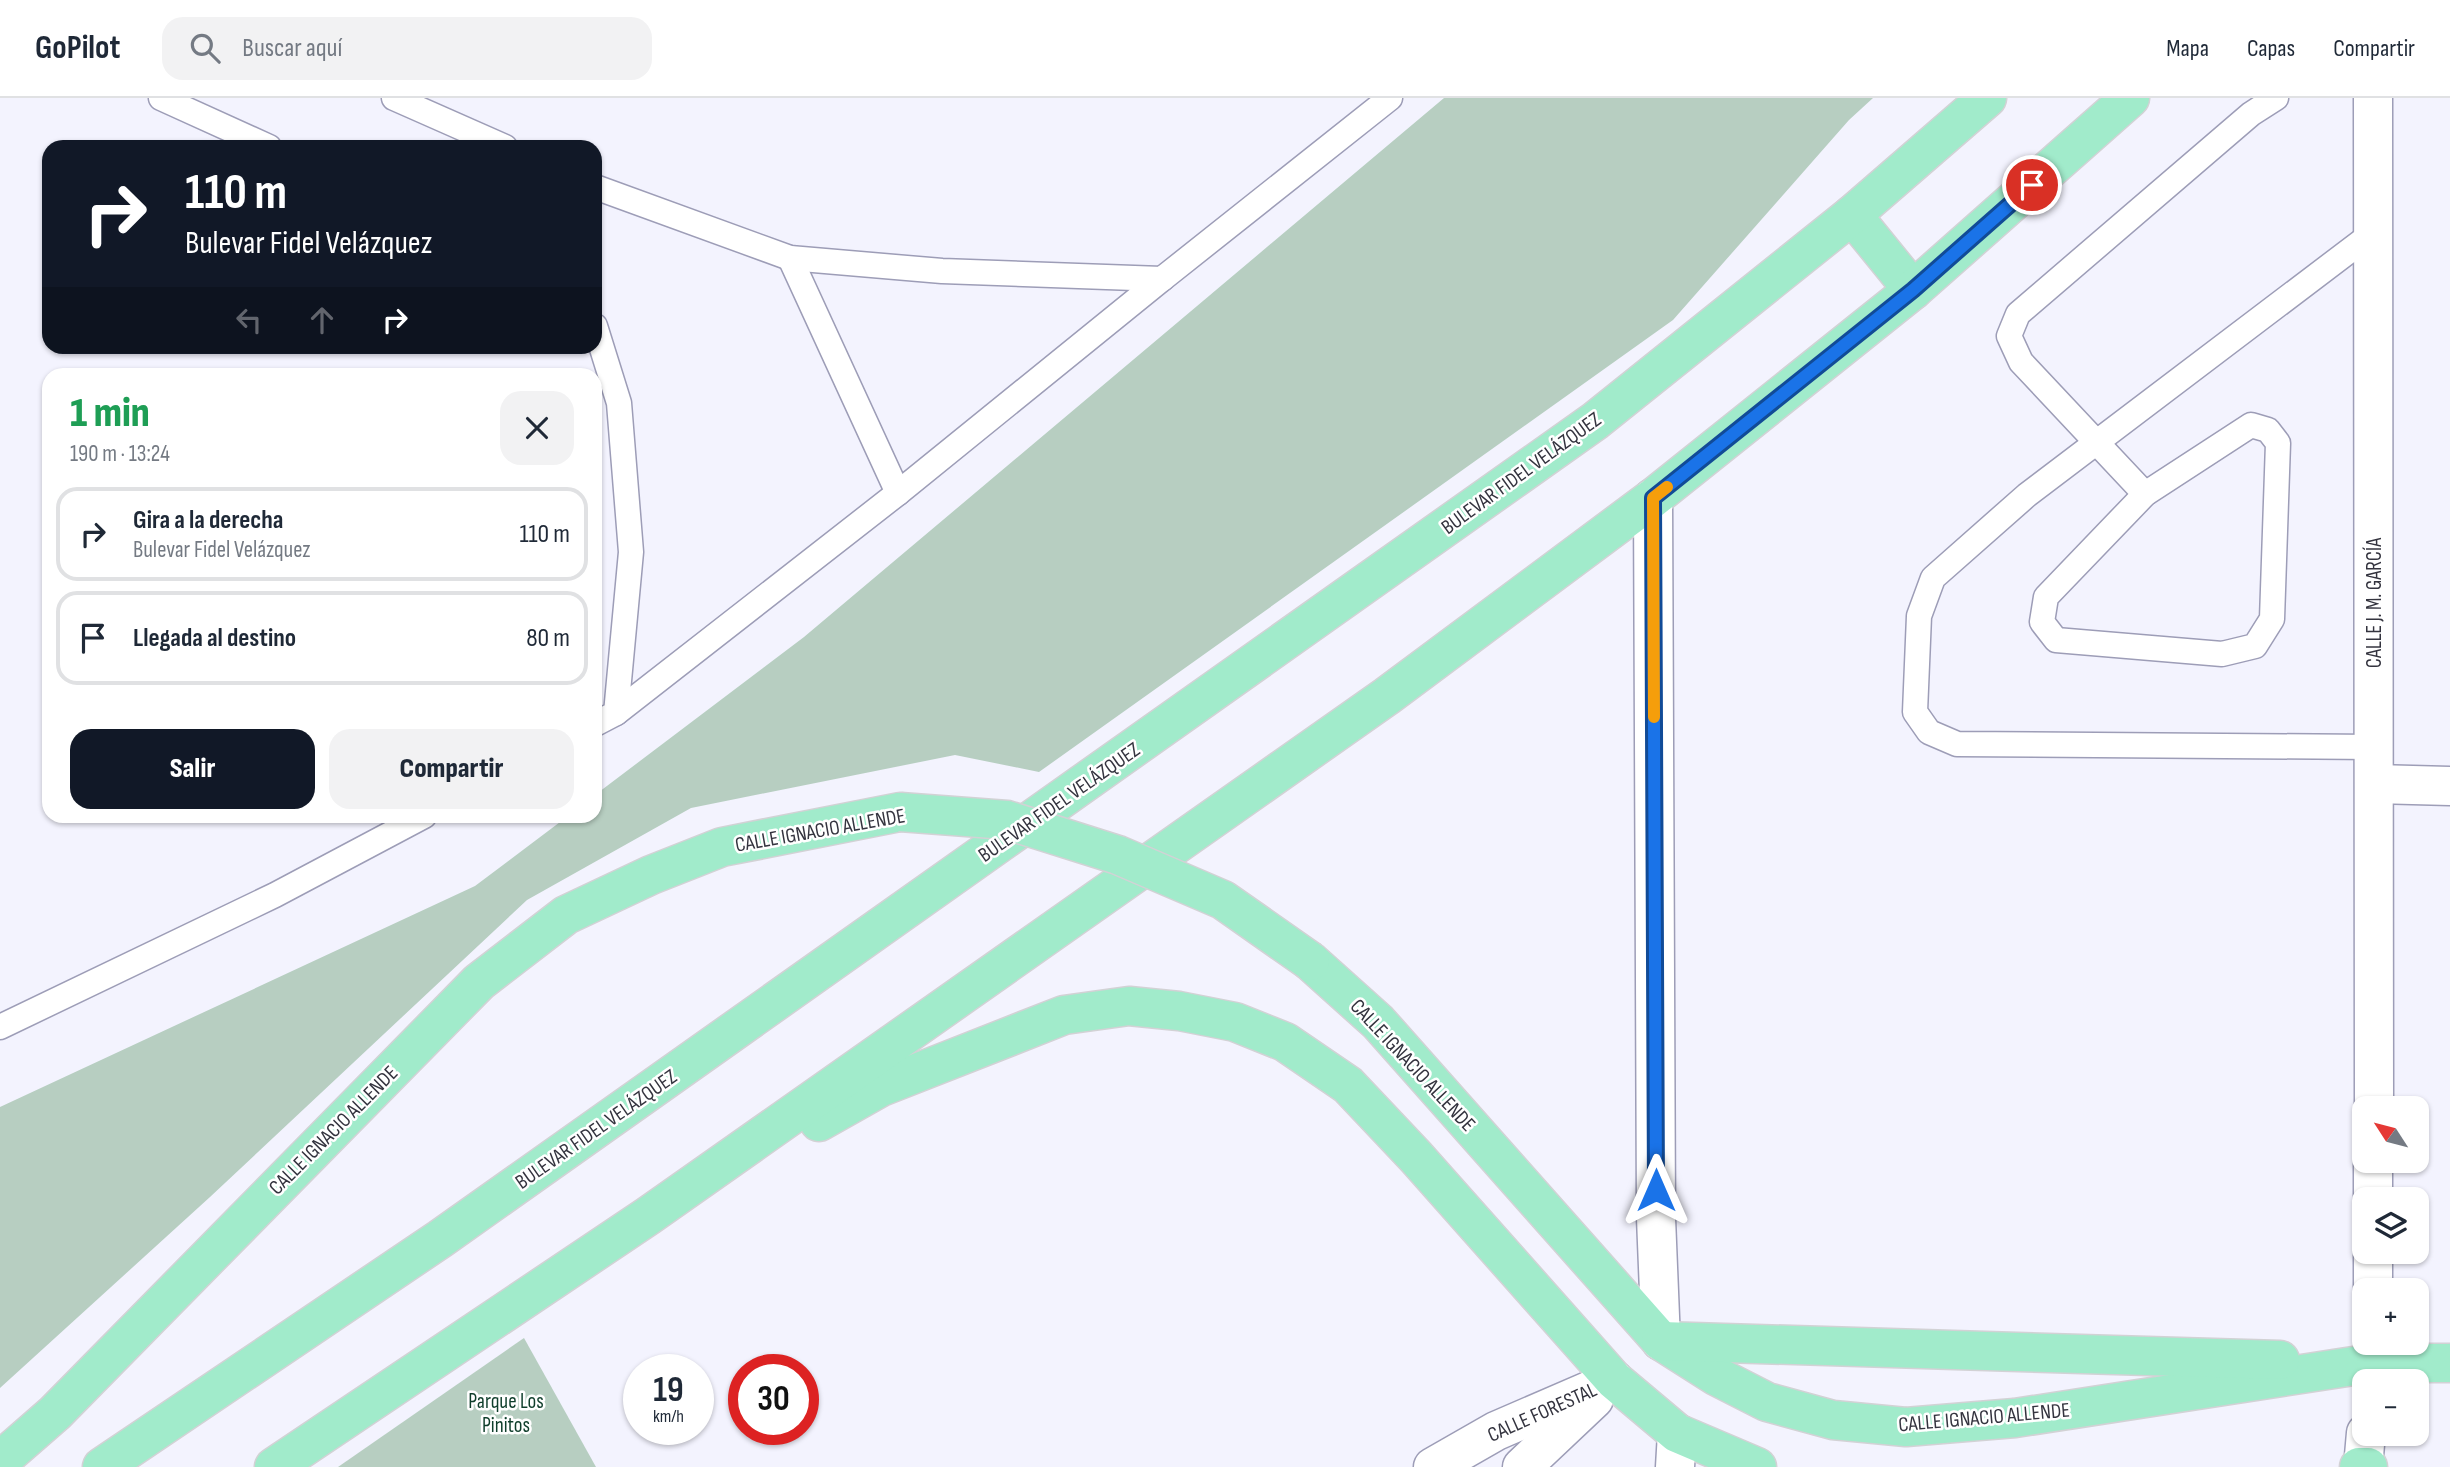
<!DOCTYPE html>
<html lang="es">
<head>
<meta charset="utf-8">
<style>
  :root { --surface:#fff; --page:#f2f2f3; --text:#1f2937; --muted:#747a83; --line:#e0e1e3; --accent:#111827 }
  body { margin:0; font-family:"Sofia Sans Condensed",sans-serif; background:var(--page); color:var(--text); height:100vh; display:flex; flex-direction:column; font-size:26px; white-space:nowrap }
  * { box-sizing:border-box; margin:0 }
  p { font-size:23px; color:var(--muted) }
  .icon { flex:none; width:38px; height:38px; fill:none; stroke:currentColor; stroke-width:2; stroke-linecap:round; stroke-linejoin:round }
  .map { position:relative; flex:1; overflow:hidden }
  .sheet { position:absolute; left:42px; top:270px; width:560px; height:455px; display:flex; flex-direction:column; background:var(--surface); border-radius:21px; box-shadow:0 2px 5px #0004 }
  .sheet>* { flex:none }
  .guide { position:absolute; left:42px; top:42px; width:560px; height:214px; border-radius:21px; box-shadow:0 2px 5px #0004; background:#111827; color:#fff; overflow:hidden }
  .needle { width:46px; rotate:306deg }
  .buttons { position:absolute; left:2352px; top:998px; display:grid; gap:14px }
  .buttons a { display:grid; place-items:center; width:77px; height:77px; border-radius:14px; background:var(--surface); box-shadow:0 2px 5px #0004; font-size:35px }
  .speed { position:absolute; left:623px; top:1256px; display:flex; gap:14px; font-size:35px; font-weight:700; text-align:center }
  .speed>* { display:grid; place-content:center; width:91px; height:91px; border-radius:50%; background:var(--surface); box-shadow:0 2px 5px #0004; line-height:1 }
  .speed small { font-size:18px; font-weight:400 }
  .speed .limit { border:10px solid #d22; background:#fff; color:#111 }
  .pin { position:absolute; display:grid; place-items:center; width:60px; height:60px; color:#fff; margin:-30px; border:4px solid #fff; border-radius:50%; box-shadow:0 2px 7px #0007 }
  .me { position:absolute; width:77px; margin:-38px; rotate:0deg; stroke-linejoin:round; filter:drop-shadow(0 0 5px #0008) }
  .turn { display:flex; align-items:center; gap:24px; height:147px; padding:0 28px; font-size:32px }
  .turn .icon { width:91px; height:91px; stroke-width:2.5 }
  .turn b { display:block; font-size:49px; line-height:60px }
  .lanes { display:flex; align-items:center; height:66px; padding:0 28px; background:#0003; justify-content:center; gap:35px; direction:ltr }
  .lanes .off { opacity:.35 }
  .round { display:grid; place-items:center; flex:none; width:74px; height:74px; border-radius:21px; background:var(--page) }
  .headline { display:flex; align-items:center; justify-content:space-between; height:119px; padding:0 28px }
  h1 { font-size:42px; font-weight:800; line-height:52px; color:#1e9e55 }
  .button { display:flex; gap:14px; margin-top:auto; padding:14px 28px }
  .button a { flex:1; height:80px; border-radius:21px; background:var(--accent); color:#fff; font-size:28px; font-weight:800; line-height:80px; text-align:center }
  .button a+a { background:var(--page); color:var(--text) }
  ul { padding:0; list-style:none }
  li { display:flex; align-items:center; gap:21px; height:94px; margin:0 14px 10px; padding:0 14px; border:4px solid var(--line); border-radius:21px }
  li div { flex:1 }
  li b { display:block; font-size:26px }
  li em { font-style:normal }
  header { display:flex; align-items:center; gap:42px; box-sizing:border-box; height:98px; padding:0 35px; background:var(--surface); border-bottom:2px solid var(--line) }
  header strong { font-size:33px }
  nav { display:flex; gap:38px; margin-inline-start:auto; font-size:24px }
  .search { width:490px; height:63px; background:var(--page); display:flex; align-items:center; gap:18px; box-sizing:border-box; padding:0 24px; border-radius:21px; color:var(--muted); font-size:26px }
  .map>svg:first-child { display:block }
</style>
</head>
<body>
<header>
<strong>GoPilot</strong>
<div class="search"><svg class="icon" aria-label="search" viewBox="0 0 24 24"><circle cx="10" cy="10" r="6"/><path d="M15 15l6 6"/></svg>Buscar aquí</div>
<nav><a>Mapa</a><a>Capas</a><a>Compartir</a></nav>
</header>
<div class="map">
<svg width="2450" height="1369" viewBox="0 0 2450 1369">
  <rect width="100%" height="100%" fill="#f3f3fe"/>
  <g fill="#b7cec1">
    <polygon points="1444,0 1873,0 1849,22 1673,222 1039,674 955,657 691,710 527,802 210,1099 0,1290 0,1009 475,788 568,718 595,718 595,697 804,539"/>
    <polygon points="524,1240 596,1369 338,1369"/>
  </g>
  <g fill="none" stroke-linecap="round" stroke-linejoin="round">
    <defs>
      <g id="service">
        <polyline points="161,0 269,49"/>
        <polyline points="394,0 505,49"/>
        <polyline points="595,89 790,160 942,173 1162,181 1390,0"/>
        <polyline points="2374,134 2027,397 1933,480 1919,518 1915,614 1929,634 1957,646 2375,649"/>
        <polyline points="790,160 898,395"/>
        <polyline points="595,228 619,305 631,454 616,615 595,626"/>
        <polygon points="2251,327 2268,332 2278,345 2272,521 2255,548 2222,556 2056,542 2042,524 2046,499 2145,396"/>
        <polyline points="2145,396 2021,264 2009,238 2018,216 2251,16 2276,0"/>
        <polyline points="616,615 898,395 1162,181"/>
        <polyline points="0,929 275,797 424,718"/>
      </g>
      <g id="minor">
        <polyline points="2373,0 2374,1010"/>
        <polyline points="1653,400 1656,1120 1661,1243"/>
        <polyline points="2375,686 2450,688"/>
        <polyline points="2373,1101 2373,1062"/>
        <polyline points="2373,1192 2373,1153"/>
        <polyline points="1433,1369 1496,1333 1614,1282"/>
        <polyline points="1522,1369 1594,1301"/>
        <polyline points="1675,1369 1677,1335"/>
        <polyline points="2363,1369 2366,1335"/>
      </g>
      <g id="primary">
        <polyline points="1852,117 1913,192"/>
        <polyline points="1310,863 1378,924 1661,1243 1716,1278 1767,1304 1833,1322 1906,1329 2015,1320 2373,1265 2450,1265"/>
        <polyline points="819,1024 881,989 1064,917 1129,908 1179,913 1235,924 1285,944 1348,987 1416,1059 1614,1282 1677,1335 1757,1369"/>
        <polyline points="1661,1243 2280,1262"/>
        <polyline points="0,1363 55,1315 479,884 566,817 651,777 722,749 900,714"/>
        <polyline points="102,1369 440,1141 1595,323 1852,117 1987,0"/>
        <polyline points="274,1369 648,1118 1387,598 1653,400 1913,192 2130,0"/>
        <polyline points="2359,1369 2368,1369"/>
      </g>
    </defs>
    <use href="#service" stroke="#9d9db7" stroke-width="27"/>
    <use href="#minor" stroke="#9d9db7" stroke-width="41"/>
    <use href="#primary" stroke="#d2d2d5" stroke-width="41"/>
    <use href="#service" stroke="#fff" stroke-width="24"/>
    <use href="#minor" stroke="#fff" stroke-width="38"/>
    <use href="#primary" stroke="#a1ebcb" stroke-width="38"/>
    <defs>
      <polyline id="primary-bridge" points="900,714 1007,722 1118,757 1223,802 1310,863"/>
    </defs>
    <use href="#primary-bridge" stroke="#d2d2d5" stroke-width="41" stroke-linecap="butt"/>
    <use href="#primary-bridge" stroke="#a1ebcb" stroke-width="38"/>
  </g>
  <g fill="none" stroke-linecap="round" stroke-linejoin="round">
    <defs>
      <polyline id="route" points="1656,1092 1653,400 1913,192 2032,87"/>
    </defs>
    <use href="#route" stroke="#114b97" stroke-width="18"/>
    <use href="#route" stroke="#1a73e8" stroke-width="12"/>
    <polyline stroke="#f59e0b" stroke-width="12" points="1654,619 1653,400 1667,389"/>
  </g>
  <g text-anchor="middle" stroke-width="5" stroke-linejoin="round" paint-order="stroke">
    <g font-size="21" fill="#34343f" stroke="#fff">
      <text transform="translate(1521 375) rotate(-36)" y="7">BULEVAR FIDEL VELÁZQUEZ</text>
      <text transform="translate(2374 505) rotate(-90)" y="7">CALLE J. M. GARCÍA</text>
      <text transform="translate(1059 704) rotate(-35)" y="7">BULEVAR FIDEL VELÁZQUEZ</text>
      <text transform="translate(820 732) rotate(-10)" y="7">CALLE IGNACIO ALLENDE</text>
      <text transform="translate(1413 967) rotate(47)" y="7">CALLE IGNACIO ALLENDE</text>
      <text transform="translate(596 1031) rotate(-35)" y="7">BULEVAR FIDEL VELÁZQUEZ</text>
      <text transform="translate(333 1032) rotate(-45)" y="7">CALLE IGNACIO ALLENDE</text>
      <text transform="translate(1542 1314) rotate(-24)" y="7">CALLE FORESTAL</text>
      <text transform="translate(1984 1319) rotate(-5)" y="7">CALLE IGNACIO ALLENDE</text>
    </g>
    <g font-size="21" fill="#0f3e2b" stroke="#fff">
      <text x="506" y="1310">Parque Los<tspan x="506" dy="24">Pinitos</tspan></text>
    </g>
  </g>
</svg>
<div class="buttons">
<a><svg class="needle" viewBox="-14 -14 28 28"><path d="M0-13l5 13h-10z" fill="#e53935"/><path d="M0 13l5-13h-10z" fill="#747a83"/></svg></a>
<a><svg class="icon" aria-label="layers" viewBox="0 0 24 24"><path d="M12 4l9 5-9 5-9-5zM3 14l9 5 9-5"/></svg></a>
<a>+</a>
<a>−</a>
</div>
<div class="speed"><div>19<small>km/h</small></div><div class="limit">30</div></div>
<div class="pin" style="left:2032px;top:87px;background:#d93025"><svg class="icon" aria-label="arrive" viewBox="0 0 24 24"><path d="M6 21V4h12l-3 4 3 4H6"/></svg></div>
<svg class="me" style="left:1656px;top:1092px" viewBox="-20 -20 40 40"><path d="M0-17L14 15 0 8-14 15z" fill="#1a73e8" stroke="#fff" stroke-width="4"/></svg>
<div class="guide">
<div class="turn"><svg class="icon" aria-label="right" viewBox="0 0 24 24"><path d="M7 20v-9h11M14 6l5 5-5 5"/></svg><div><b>110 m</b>Bulevar Fidel Velázquez</div></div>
<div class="lanes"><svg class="icon off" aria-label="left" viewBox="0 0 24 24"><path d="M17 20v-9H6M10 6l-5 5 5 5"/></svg><svg class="icon off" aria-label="ahead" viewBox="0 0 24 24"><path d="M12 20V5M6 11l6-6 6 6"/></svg><svg class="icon" aria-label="right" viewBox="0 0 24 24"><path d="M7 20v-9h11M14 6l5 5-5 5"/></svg></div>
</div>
<section class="sheet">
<div class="headline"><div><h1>1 min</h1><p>190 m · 13:24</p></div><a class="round"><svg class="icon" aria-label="close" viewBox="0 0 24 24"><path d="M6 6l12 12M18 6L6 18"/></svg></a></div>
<ul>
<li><svg class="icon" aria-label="right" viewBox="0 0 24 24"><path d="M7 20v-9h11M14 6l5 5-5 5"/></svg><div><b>Gira a la derecha</b><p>Bulevar Fidel Velázquez</p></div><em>110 m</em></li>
<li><svg class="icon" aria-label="arrive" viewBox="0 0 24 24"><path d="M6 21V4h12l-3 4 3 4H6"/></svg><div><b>Llegada al destino</b></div><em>80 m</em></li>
</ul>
<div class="button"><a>Salir</a><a>Compartir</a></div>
</section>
</div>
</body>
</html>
